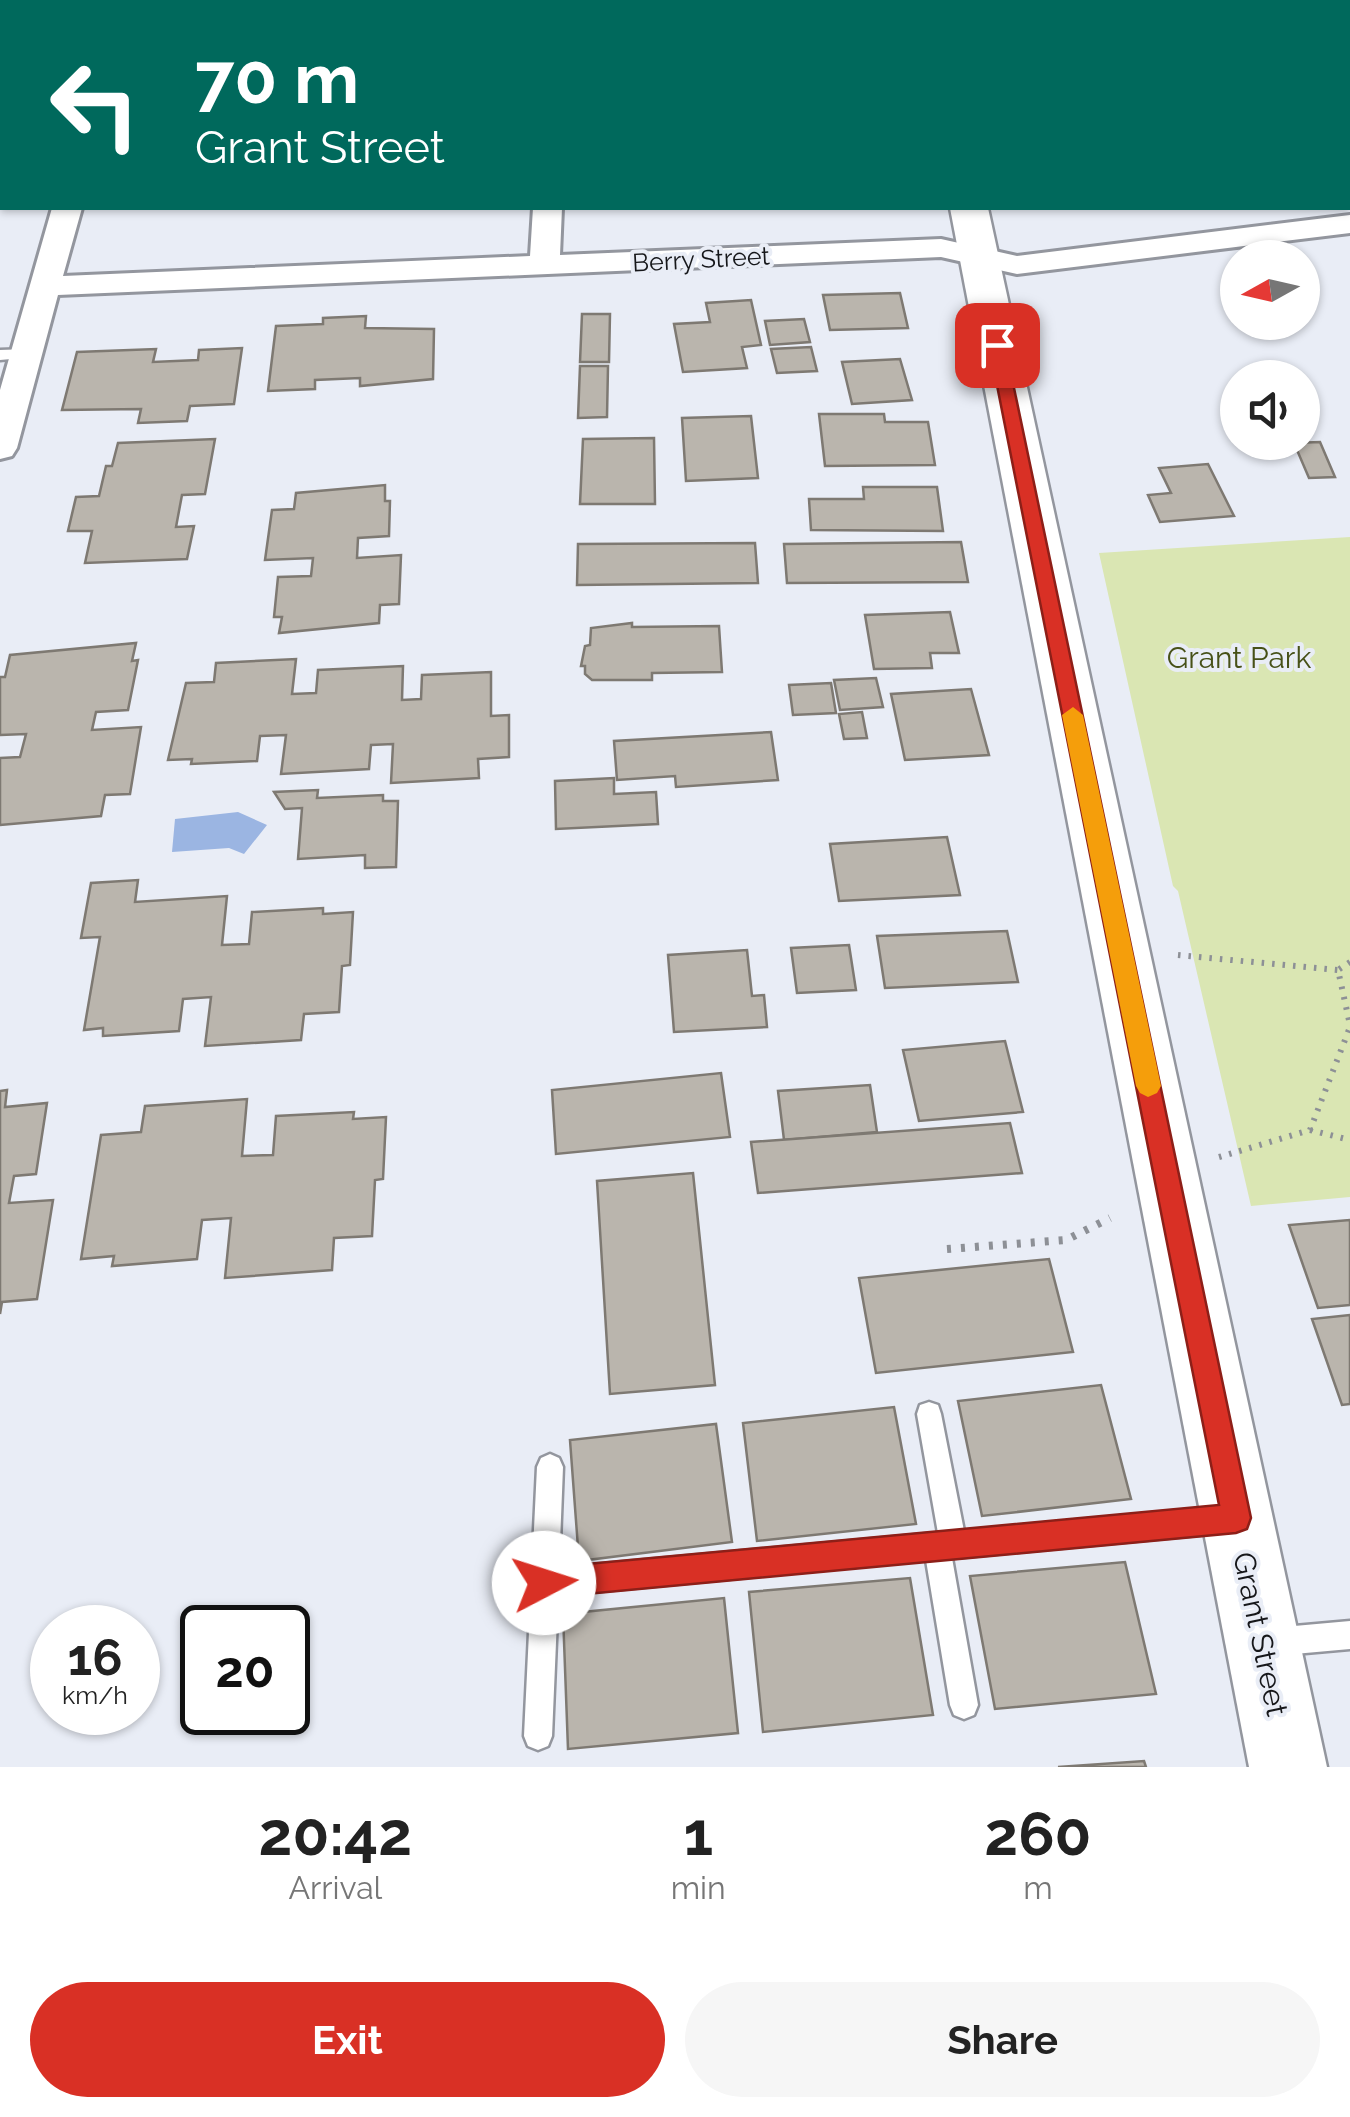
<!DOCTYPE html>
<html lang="en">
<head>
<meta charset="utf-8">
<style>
  :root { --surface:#fff; --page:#f6f6f6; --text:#222; --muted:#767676; --accent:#d93025 }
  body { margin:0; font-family:Raleway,sans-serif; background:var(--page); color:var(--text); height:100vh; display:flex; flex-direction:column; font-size:38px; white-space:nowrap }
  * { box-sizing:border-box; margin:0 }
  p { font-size:32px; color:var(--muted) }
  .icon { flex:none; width:55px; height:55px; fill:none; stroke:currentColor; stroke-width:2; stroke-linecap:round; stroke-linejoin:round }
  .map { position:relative; height:1767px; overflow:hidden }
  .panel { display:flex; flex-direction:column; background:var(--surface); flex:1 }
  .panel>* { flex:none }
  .guide { position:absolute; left:0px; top:0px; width:1350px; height:210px; box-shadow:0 2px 8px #0004; background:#00695c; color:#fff; overflow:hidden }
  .needle { width:65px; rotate:262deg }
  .tools { position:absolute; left:1220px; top:240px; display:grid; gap:20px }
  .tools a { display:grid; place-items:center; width:100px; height:100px; border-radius:50%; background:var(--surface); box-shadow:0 2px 8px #0004; font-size:50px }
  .speed { position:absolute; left:30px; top:1605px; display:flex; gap:20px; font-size:50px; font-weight:700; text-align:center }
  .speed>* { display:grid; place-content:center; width:130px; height:130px; border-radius:50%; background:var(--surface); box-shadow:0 2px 8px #0004; line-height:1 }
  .speed small { font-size:25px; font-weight:400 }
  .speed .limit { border:5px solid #111; border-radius:15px; background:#fff; color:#111 }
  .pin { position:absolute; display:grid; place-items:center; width:85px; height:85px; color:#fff; margin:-42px; border-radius:20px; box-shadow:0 5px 15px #0006 }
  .me { position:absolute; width:110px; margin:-55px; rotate:85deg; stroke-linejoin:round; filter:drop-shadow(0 0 8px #0008) }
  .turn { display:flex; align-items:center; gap:35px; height:210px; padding:0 30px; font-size:45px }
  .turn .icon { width:130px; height:130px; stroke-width:2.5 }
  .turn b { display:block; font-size:70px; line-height:85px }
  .eta { display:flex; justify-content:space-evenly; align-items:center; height:170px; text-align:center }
  .eta b { font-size:60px; font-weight:700; line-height:70px }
  .primary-button { display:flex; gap:20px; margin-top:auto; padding:20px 30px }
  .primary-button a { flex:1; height:115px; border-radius:60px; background:var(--accent); color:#fff; font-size:40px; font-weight:700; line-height:115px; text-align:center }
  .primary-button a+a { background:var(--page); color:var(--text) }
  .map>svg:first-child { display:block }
</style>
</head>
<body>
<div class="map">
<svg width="1350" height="1767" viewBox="0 0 1350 1767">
  <rect width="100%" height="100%" fill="#e9edf6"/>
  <polygon fill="#dae6b3" points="1350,537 1350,1197 1251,1206 1178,891 1173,886 1099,553"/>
  <polygon fill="#9bb5e2" points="238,812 267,825 244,854 229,848 172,852 175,819"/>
  <g fill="#bab5ad" stroke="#7e7972" stroke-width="2.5">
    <polygon points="900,293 908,328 830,330 823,295"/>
    <polygon points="751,300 761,345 742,347 747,368 683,372 674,324 710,322 706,303"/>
    <polygon points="582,314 610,314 609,362 580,362"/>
    <polygon points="366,316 365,328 434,329 433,379 360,386 360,378 315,380 315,389 268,391 276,326 323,324 323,318"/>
    <polygon points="804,319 810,342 770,345 765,321"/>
    <polygon points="811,347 817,371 777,373 771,349"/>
    <polygon points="242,348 234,404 190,406 187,421 138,423 141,409 62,410 77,352 156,349 153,362 198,360 199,350"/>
    <polygon points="900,359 912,400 852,404 842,362"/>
    <polygon points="580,366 608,366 607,417 578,418"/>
    <polygon points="819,414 884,414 885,422 928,422 935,465 825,466"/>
    <polygon points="751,416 758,478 686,481 682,418"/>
    <polygon points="654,438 655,504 580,504 583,439"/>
    <polygon points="215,439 205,494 182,495 176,527 194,526 187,559 85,563 92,531 68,531 76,497 99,496 106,466 112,466 118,443"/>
    <polygon points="1320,442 1335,477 1309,478 1294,443"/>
    <polygon points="1208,464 1234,516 1160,522 1148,495 1171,493 1159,468"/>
    <polygon points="385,485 385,501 390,501 389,536 358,538 357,558 401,555 399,604 380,605 379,623 279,633 282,617 274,617 278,577 311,576 313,558 265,560 272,510 294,509 296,493"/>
    <polygon points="863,487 937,487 943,531 811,530 809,499 864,499"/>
    <polygon points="961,542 968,582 787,583 784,544"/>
    <polygon points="755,543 758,583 577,585 578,544"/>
    <polygon points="950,612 959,653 930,653 932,668 874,669 865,615"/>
    <polygon points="632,623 632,627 719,626 722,672 652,673 652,680 592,680 585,674 585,666 581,666 585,646 590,645 591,628"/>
    <polygon points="136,643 132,661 138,660 128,710 96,712 92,730 141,727 130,794 105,795 101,816 0,825 0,758 20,757 26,734 0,735 0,677 5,677 10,655"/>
    <polygon points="296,659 292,694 316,693 318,670 403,666 402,700 421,699 422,675 491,672 491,716 509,715 509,757 478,759 479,778 391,783 393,744 371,745 369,769 281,774 286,735 260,736 257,761 191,764 192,759 168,760 186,683 214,682 216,663"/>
    <polygon points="876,678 883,707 840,710 834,680"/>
    <polygon points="831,683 836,713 793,715 789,685"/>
    <polygon points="971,689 989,755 905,760 891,694"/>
    <polygon points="862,712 867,738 844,739 839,714"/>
    <polygon points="771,732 778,780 676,787 675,776 617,780 614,741"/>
    <polygon points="614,778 614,794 656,792 658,824 556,829 555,781"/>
    <polygon points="318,790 317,798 383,795 383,801 398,801 396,867 365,868 365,855 298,859 302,808 285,809 274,792"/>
    <polygon points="947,837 960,895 839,901 830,844"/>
    <polygon points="138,880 135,902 227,896 222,945 249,944 252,912 323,908 323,914 353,912 350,965 342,966 339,1012 304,1014 301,1040 205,1046 211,997 183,999 179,1031 103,1036 103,1028 84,1030 100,937 81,938 91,883"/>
    <polygon points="1007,931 1018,982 885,988 877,936"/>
    <polygon points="849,945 856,990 797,993 791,948"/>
    <polygon points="747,950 752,996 764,995 767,1027 674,1032 668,955"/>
    <polygon points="1005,1041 1023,1112 919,1121 903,1050"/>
    <polygon points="721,1073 730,1137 556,1154 552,1090"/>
    <polygon points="870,1085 877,1132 784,1140 778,1091"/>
    <polygon points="7,1090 5,1107 47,1103 36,1174 14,1176 9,1203 53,1200 37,1299 2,1302 0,1314 0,1091"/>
    <polygon points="247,1099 242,1156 273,1155 276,1116 354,1112 353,1119 386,1117 383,1179 375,1180 372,1236 334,1238 332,1270 225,1278 231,1218 202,1220 197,1259 112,1266 114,1256 81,1259 101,1135 141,1132 145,1106"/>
    <polygon points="1010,1123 1022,1173 758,1193 751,1142"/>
    <polygon points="693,1173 715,1385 610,1394 597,1181"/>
    <polygon points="1350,1220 1350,1305 1318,1308 1289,1225"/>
    <polygon points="1049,1259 1073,1352 876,1373 859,1278"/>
    <polygon points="1350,1315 1350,1404 1342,1405 1312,1319"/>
    <polygon points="1101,1385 1131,1499 982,1516 958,1401"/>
    <polygon points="894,1407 916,1524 757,1541 743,1423"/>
    <polygon points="716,1424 732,1542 579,1561 570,1440"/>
    <polygon points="1125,1562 1156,1694 995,1709 970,1576"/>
    <polygon points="910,1578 933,1715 763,1732 749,1592"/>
    <polygon points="724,1598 738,1733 568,1749 563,1614"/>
    <polygon points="1144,1761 1146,1767 1058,1767"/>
  </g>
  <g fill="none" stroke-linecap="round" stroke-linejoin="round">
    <defs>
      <g id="lane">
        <polygon points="28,349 33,351 33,357 0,360 0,350"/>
        <polygon points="929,1402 938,1405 941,1414 964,1531 1230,1506 1239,1510 1243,1519 1239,1528 1230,1532 952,1558 978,1705 974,1715 964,1719 954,1715 950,1705 926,1560 558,1595 552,1736 548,1746 538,1750 528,1746 524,1736 537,1467 541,1458 550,1454 559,1458 563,1467 559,1568 938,1533 917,1414 920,1405"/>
        <polygon points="1350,1621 1350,1649 1272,1656 1262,1652 1258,1642 1262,1632 1272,1628"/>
      </g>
      <g id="street">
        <polygon points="536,0 560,0 561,2 537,2"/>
        <polygon points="915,0 939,0 940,2 916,2"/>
        <polygon points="52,208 82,208 63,276 530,256 533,208 562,208 560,255 941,239 1017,256 1350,215 1350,233 1017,274 941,257 58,295 17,448 12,456 0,459 0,390"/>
      </g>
      <g id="secondary">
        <rect x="0" y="55" width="2" height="20"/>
        <polygon points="950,208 988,208 1327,1767 1249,1767"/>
      </g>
    </defs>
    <use href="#lane" stroke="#93969e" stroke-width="5"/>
    <use href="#street" stroke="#93969e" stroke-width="6"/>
    <use href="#secondary" stroke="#93969e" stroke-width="5"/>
    <g stroke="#8d9096" stroke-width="6" stroke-dasharray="2.5 8" stroke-linecap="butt">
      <polyline points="1178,955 1338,970"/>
      <polyline points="1350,962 1338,970 1350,1025"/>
      <polyline points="1310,1130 1350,1140"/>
      <polyline points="1219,1157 1310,1130 1350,1027"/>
    </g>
    <polyline stroke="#8d9096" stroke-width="8" stroke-dasharray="4 10" stroke-linecap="butt" points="947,1249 1066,1240 1110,1218"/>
    <use href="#lane" fill="#fff" fill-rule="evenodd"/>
    <use href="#street" fill="#fff" fill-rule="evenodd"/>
    <use href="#secondary" fill="#fff" fill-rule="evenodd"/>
  </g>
  <polygon fill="#d93025" stroke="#8d1f18" stroke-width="2.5" points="997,340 1005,345 1251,1518 1247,1529 1236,1533 544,1598 533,1593 529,1583 533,1572 544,1568 1219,1505 989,345"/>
  <polygon fill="#f59e0b" points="1073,707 1083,715 1161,1086 1157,1093 1148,1097 1140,1093 1136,1086 1062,715"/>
  <g text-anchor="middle" stroke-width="8" stroke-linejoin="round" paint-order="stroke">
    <g font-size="25" fill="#16171a" stroke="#e9edf6">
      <text transform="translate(701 259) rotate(-3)" y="9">Berry Street</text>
    </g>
    <g font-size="30" fill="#475118" stroke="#e9edf6">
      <text x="1239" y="668">Grant Park</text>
    </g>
    <g font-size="30" fill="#16171a" stroke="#e9edf6">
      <text transform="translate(1260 1634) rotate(78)" y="10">Grant Street</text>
    </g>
  </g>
</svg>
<div class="tools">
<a><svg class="needle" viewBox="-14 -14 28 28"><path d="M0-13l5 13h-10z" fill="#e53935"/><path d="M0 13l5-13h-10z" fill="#767676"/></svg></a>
<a><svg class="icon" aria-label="sound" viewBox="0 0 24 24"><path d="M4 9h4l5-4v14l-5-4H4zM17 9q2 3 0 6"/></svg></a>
</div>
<div class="speed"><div>16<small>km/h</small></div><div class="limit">20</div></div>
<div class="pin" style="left:997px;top:345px;background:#d93025"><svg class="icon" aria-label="arrive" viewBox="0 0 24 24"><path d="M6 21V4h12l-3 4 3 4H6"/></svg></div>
<svg class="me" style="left:544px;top:1583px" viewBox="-20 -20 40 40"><circle r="19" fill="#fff"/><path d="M0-13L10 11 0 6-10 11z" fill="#d93025"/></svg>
<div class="guide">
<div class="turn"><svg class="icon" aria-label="left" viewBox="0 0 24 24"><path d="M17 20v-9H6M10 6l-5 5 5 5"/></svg><div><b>70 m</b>Grant Street</div></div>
</div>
</div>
<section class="panel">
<div class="eta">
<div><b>20:42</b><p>Arrival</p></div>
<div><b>1</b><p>min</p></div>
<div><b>260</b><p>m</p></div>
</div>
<div class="primary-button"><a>Exit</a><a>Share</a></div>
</section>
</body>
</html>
